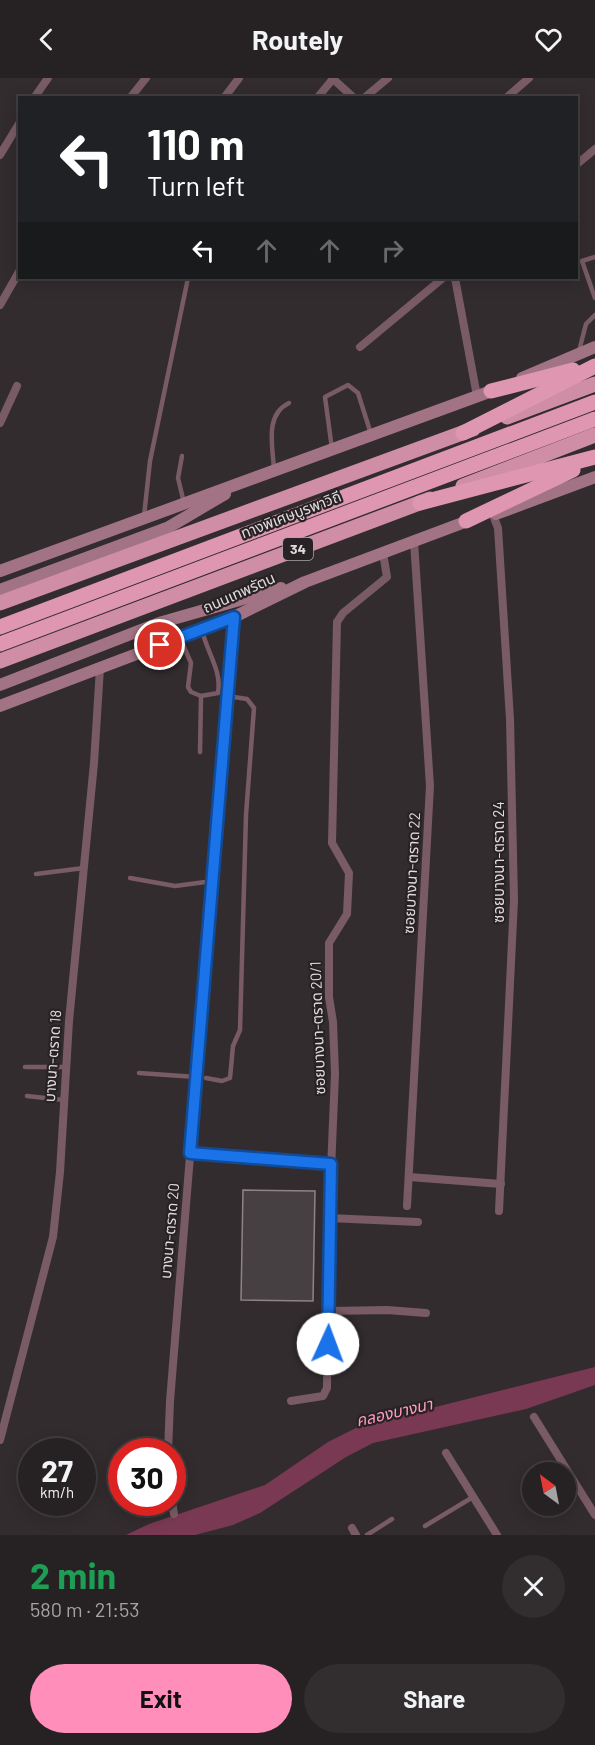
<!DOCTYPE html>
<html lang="en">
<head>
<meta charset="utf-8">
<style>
  :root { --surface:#262122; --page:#322e2f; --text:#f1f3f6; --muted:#a4a3a5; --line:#423e40; --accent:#ff8ebb }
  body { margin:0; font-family:Barlow,"Noto Sans Thai",sans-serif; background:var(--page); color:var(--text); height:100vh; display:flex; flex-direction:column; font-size:22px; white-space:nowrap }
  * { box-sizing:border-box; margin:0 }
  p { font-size:20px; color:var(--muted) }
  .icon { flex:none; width:33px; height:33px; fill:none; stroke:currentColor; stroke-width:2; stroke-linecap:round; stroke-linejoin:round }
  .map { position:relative; height:1457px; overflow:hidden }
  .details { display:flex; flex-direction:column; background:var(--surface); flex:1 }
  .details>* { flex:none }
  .top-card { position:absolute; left:18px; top:18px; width:560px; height:183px; border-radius:0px; box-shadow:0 3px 15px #0003,0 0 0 2px var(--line); background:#202124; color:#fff; overflow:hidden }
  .needle { width:39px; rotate:328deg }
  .fabs { position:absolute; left:522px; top:1384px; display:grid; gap:12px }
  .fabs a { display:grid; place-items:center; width:54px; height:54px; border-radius:50%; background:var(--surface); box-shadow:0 3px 15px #0003,0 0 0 2px var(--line); font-size:30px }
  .speed { position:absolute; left:18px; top:1360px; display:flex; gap:12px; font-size:30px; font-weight:700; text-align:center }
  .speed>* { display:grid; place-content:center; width:78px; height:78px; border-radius:50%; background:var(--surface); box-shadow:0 3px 15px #0003,0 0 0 2px var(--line); line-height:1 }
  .speed small { font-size:15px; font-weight:400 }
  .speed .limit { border:9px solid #d22; background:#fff; color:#111 }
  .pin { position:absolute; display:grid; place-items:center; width:51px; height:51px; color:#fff; margin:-26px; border:3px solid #fff; border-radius:50%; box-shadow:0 2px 6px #0007 }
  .me { position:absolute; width:66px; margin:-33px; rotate:2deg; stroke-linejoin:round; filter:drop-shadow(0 0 4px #0008) }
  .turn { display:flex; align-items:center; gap:21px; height:126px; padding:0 30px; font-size:27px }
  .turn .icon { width:78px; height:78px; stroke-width:2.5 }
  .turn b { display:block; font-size:42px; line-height:51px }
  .lanes { display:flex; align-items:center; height:57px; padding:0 30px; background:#0003; justify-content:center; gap:30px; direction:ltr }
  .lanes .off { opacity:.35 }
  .round { display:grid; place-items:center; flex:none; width:63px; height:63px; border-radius:32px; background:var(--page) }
  .overview { display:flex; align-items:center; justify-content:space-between; height:102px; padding:0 30px }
  h1 { font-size:36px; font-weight:700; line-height:45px; color:#1e9e55 }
  .action { display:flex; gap:12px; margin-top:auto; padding:12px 30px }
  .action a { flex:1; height:69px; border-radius:36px; background:var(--accent); color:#111; font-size:24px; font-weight:700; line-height:69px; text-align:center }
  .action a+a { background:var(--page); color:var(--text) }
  header { display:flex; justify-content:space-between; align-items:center; height:78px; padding:0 30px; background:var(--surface); font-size:27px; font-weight:700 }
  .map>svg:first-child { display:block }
</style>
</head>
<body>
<header><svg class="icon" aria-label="back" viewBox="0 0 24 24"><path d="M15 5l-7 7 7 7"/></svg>Routely<svg class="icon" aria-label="heart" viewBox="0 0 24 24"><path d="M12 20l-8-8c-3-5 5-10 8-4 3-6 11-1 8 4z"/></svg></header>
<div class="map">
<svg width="595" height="1457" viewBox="0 0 595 1457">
  <rect width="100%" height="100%" fill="#332c2e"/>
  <polygon fill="#793953" points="595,1289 595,1307 526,1331 373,1365 346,1379 260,1435 233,1447 195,1457 126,1457 149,1446 265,1407 328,1364 360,1348"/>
  <polygon fill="#474042" stroke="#8c8487" stroke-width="1.5" points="243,1112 315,1113 313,1223 241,1222"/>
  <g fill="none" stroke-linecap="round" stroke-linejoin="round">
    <g stroke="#795b65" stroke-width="4.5">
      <polyline points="595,179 582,183 595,220"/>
      <polyline points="579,273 586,246 595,237"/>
      <polyline points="332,371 325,319 348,307 358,315 371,356"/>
      <polyline points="182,378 178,400 184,425"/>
      <path d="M274 392C273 369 264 337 289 325"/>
      <polyline points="144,438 150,383 188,200"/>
      <polyline points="181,562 191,585 188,609 191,614 201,618 200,674"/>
      <path d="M201 618 218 615C222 592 207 575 202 552"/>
      <polyline points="36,796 84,790"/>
      <polyline points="130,800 175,808 213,803"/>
      <polyline points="25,989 66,989"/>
      <polyline points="139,995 196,999"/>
      <polyline points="206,1000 222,1003 230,1000 233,968 240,952 246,737 254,630 247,621 227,618"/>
      <polyline points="27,1018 64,1022"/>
      <polyline points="425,1448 473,1419"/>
      <polyline points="367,1457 392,1441"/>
    </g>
    <g stroke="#795b65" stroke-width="8">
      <polyline points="332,0 354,20"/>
      <polyline points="34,20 48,0"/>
      <polyline points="130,20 146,0"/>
      <polyline points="224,20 239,0"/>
      <polyline points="317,20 333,1"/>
      <polyline points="364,20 388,0"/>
      <polyline points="506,20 529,0"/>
      <polyline points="0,77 20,44"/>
      <polyline points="576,87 595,71"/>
      <polyline points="455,200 477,318"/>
      <polyline points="0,227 20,192"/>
      <polyline points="360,269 443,200"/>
      <polyline points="0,345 17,308"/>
      <polyline points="493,437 498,450 510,641 514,822 499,1133"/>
      <polyline points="190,1075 331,1086"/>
      <polyline points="409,1099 501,1106"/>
      <polyline points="407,1128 430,708 414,463"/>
      <polyline points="329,1140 418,1144"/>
      <polyline points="329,1233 387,1232 426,1235"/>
      <polyline points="291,1323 323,1318 327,1310 329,1140 335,996 333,944 329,919 329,865 347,836 349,795 332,765 337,544 343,535 387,499 383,475"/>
      <polyline points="534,1339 595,1437"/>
      <polyline points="0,1362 53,1159 60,1094 69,943 94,685 100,590"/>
      <polyline points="168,1374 170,1323 234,539"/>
      <polyline points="446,1375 497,1457"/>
      <polyline points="172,1424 174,1436"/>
      <polyline points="352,1450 356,1457"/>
    </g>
    <g stroke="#a27384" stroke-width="12">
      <polyline points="522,300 595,269"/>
      <polyline points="496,436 595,399"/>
      <polyline points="0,493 497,311"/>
      <polyline points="0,512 169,449 225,416"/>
      <polyline points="0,607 159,545 281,510"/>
      <polyline points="0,628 234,539 305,504 473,441"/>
    </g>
    <g stroke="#d08ea6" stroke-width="15">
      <polyline points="507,339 595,306"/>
      <polyline points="463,408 595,357"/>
      <polyline points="0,525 473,351"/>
      <polyline points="0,583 430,421"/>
    </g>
    <g stroke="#df96b1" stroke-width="15">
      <polyline points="491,313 573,292"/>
      <polyline points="463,355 595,288"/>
      <polyline points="420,425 595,379"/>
      <polyline points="466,443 573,392"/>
      <polyline points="0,549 595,324"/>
      <polyline points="0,566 595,341"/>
    </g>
  </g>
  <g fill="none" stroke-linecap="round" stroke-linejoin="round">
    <defs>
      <polyline id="route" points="160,567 234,539 190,1075 331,1086 328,1266"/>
    </defs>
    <use href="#route" stroke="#114b97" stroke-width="15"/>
    <use href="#route" stroke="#1a73e8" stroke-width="10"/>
  </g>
  <g text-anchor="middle" stroke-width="4.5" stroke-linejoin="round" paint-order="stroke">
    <rect fill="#292224" stroke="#a9a4a6" stroke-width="1.5" x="283" y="460" width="30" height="22" rx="4.5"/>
    <g font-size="14" font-weight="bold" fill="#e0dcdd">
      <text x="298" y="476">34</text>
    </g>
    <g font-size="15" fill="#e0dcdd" stroke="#292224">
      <text transform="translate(291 437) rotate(-21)" y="5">ทางพิเศษบูรพาวิถี</text>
      <text transform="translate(239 515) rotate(-24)" y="5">ถนนเทพรัตน</text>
      <text transform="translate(499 784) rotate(-90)" y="5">ซอยบางนา-ตราด 24</text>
      <text transform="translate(412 795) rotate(-87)" y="5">ซอยบางนา-ตราด 22</text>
      <text transform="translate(318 950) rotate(-92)" y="5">ซอยบางนา-ตราด 20/1</text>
      <text transform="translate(53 978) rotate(-86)" y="5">บางนา-ตราด 18</text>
      <text transform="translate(170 1153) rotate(-85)" y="5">บางนา-ตราด 20</text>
    </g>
    <g font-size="16" font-style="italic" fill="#fe9cc2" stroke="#292224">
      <text transform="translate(394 1334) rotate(-13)" y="6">คลองบางนา</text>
    </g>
  </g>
</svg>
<div class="fabs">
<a><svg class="needle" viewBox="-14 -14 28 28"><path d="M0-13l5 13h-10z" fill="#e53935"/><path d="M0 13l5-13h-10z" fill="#a4a3a5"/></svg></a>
</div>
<div class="speed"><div>27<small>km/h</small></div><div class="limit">30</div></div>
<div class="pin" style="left:160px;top:567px;background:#d93025"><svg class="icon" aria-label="arrive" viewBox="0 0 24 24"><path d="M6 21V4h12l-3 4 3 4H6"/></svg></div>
<svg class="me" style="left:328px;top:1266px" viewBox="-20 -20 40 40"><circle r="19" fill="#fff"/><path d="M0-13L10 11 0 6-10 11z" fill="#1a73e8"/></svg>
<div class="top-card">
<div class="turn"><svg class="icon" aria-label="left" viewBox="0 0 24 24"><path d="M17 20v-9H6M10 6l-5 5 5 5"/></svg><div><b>110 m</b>Turn left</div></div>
<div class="lanes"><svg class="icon" aria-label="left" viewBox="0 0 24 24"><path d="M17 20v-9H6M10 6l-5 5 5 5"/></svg><svg class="icon off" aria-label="ahead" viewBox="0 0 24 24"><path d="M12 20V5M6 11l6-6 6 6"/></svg><svg class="icon off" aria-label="ahead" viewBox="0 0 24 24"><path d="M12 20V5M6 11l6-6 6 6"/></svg><svg class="icon off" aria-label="right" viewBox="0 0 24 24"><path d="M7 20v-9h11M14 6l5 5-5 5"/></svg></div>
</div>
</div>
<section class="details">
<div class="overview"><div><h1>2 min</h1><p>580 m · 21:53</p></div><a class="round"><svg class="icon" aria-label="close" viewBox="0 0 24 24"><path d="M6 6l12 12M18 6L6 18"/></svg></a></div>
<div class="action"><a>Exit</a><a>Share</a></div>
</section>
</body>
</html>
